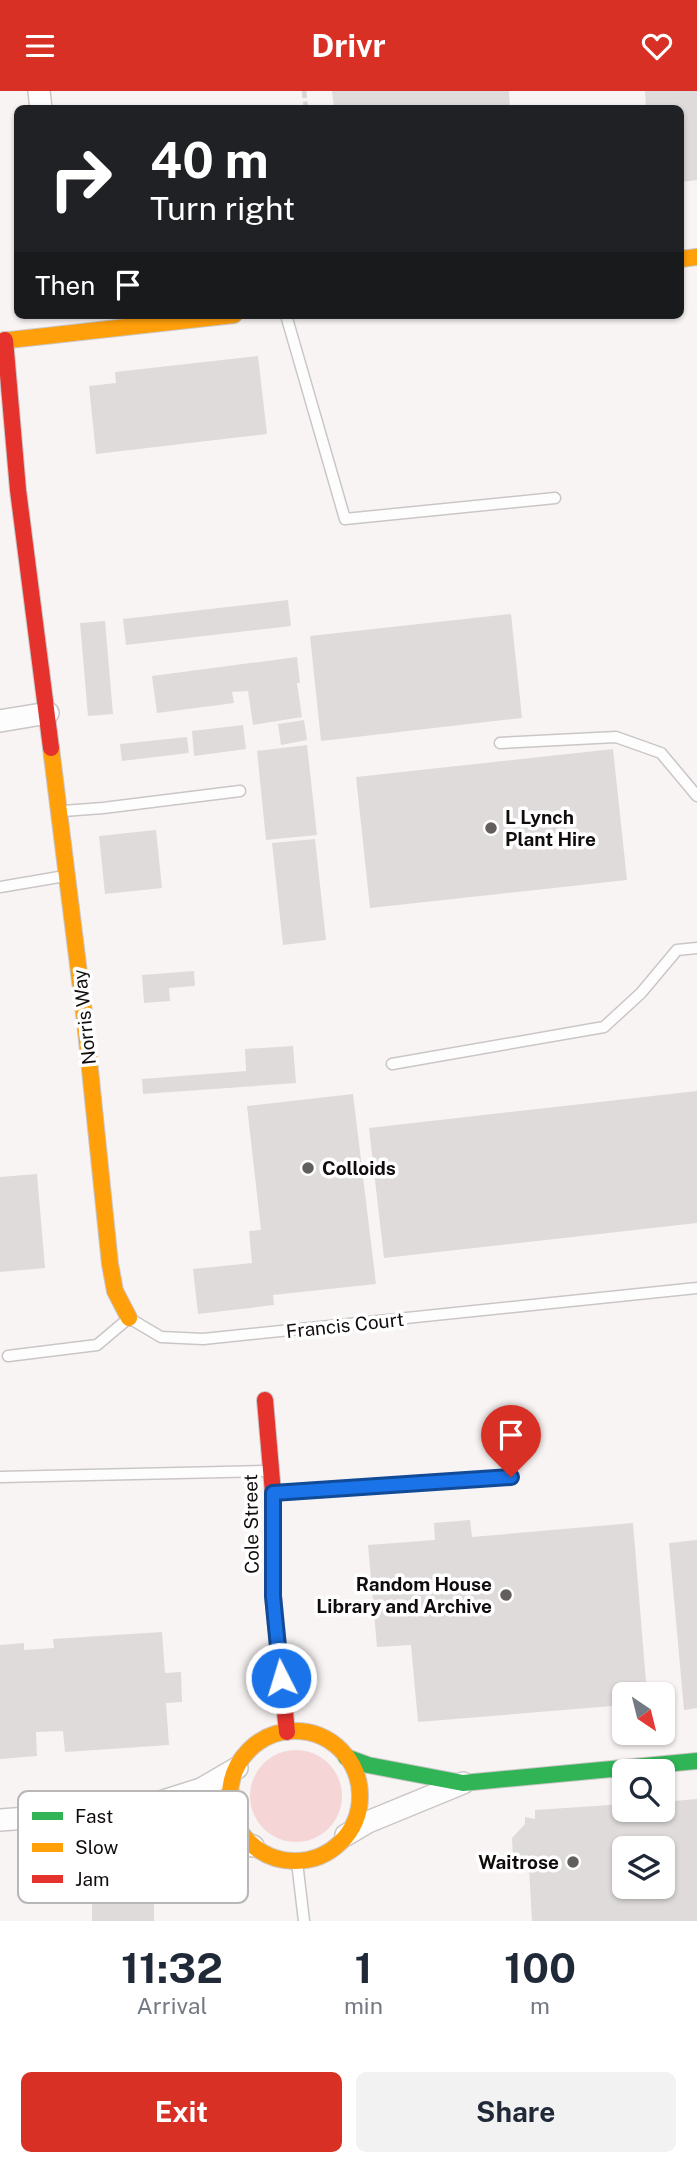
<!DOCTYPE html>
<html lang="en">
<head>
<meta charset="utf-8">
<style>
  :root { --surface:#fff; --page:#f2f2f3; --text:#1f2937; --muted:#747a83; --accent:#d93025 }
  body { margin:0; font-family:"Public Sans",sans-serif; background:var(--page); color:var(--text); height:100vh; display:flex; flex-direction:column; font-size:26px; white-space:nowrap }
  * { box-sizing:border-box; margin:0 }
  p { font-size:23px; color:var(--muted) }
  .icon { flex:none; width:38px; height:38px; fill:none; stroke:currentColor; stroke-width:2; stroke-linecap:round; stroke-linejoin:round }
  .map { position:relative; height:1830px; overflow:hidden }
  .panel { display:flex; flex-direction:column; background:var(--surface); flex:1 }
  .panel>* { flex:none }
  .top-card { position:absolute; left:14px; top:14px; width:670px; height:214px; border-radius:10px; box-shadow:0 2px 5px #0004; background:#202124; color:#fff; overflow:hidden }
  .needle { width:46px; rotate:145deg }
  .controls { position:absolute; left:612px; top:1591px; display:grid; gap:14px }
  .controls a { display:grid; place-items:center; width:63px; height:63px; border-radius:10px; background:var(--surface); box-shadow:0 2px 5px #0004; font-size:35px }
  .pin { position:absolute; display:grid; place-items:center; width:60px; height:60px; color:#fff; margin:-72px -30px; border-radius:50% 50% 50% 0; rotate:-45deg; box-shadow:0 0 7px #0007 }
  .pin .icon { rotate:45deg }
  .me { position:absolute; width:77px; margin:-38px; rotate:355deg; stroke-linejoin:round; filter:drop-shadow(0 0 5px #0008) }
  .turn { display:flex; align-items:center; gap:24px; height:147px; padding:0 21px; font-size:32px }
  .turn .icon { width:91px; height:91px; stroke-width:2.5 }
  .turn b { display:block; font-size:49px; line-height:60px }
  .then { display:flex; align-items:center; height:66px; padding:0 21px; background:#0003; gap:14px; font-size:26px }
  .eta { display:flex; justify-content:space-evenly; align-items:center; height:119px; text-align:center }
  .eta b { font-size:42px; font-weight:700; line-height:49px }
  .button { display:flex; gap:14px; margin-top:auto; padding:14px 21px }
  .button a { flex:1; height:80px; border-radius:10px; background:var(--accent); color:#fff; font-size:28px; font-weight:700; line-height:80px; text-align:center }
  .button a+a { background:var(--page); color:var(--text) }
  header { display:flex; justify-content:space-between; align-items:center; height:91px; padding:0 21px; background:var(--accent); color:#fff; font-size:32px; font-weight:700 }
  .map>svg:first-child { display:block }
</style>
</head>
<body>
<header><svg class="icon" aria-label="menu" viewBox="0 0 24 24"><path d="M4 6h16M4 12h16M4 18h16"/></svg>Drivr<svg class="icon" aria-label="heart" viewBox="0 0 24 24"><path d="M12 20l-8-8c-3-5 5-10 8-4 3-6 11-1 8 4z"/></svg></header>
<div class="map">
<svg width="697" height="1830" viewBox="0 0 697 1830">
  <rect width="100%" height="100%" fill="#f9f4f4"/>
  <circle fill="#f5d5d5" cx="296" cy="1705" r="46"/>
  <g fill="#dfdbdb" fill-rule="evenodd">
    <polygon points="332,0 509,0 510,18 334,18"/>
    <polygon points="645,0 697,0 697,89 681,91 681,18 646,18"/>
    <polygon points="258,265 267,343 96,363 89,295 116,292 115,281"/>
    <polygon points="288,509 291,535 126,554 123,528"/>
    <polygon points="511,523 522,627 321,650 310,545"/>
    <polygon points="105,530 113,623 88,625 80,532"/>
    <polygon points="297,566 300,592 297,592 302,626 253,634 248,600 232,601 234,612 157,622 152,585"/>
    <polygon points="304,629 307,649 281,654 278,633"/>
    <polygon points="243,634 246,658 194,665 192,640"/>
    <polygon points="187,646 189,662 122,670 120,653"/>
    <polygon points="307,654 317,744 266,749 257,660"/>
    <polygon points="613,658 627,789 370,817 356,686"/>
    <polygon points="156,739 162,797 105,803 99,745"/>
    <polygon points="315,748 326,849 283,854 272,752"/>
    <polygon points="194,880 195,895 169,897 170,910 144,912 142,884"/>
    <polygon points="293,955 296,992 143,1003 142,988 246,980 245,958"/>
    <polygon points="697,1000 697,1132 384,1167 369,1037"/>
    <polygon points="353,1003 376,1193 273,1204 274,1214 198,1223 193,1178 252,1172 249,1140 261,1139 247,1015"/>
    <polygon points="37,1083 45,1177 0,1181 0,1086"/>
    <polygon points="470,1429 472,1446 633,1432 647,1603 625,1603 625,1614 418,1631 411,1554 377,1556 368,1454 435,1449 434,1432"/>
    <polygon points="697,1449 697,1617 684,1619 669,1452"/>
    <polygon points="162,1541 165,1582 181,1581 182,1611 166,1612 169,1654 65,1661 63,1640 36,1641 37,1665 0,1668 0,1554 24,1552 24,1559 54,1557 53,1548"/>
    <path d="M697 1708V1830H532L529 1778 513 1765 512 1747 525 1733V1726L535 1728V1719L625 1713V1718H663V1711ZM625 1757H663V1796H625Z"/>
    <polygon points="96,1765 151,1766 150,1801 154,1801 154,1830 92,1830 92,1800 96,1801"/>
  </g>
  <g fill="none" stroke-linecap="round" stroke-linejoin="round">
    <defs>
      <g id="lane">
        <polyline points="286,224 345,428 555,407"/>
        <polyline points="500,652 616,646 661,662 697,705"/>
        <polyline points="63,720 103,717 240,700"/>
        <polyline points="0,796 65,785"/>
        <polyline points="392,973 604,936 641,902 677,859 697,857"/>
        <polyline points="8,1265 97,1254 129,1227 161,1246 203,1248 697,1197"/>
        <polyline points="0,1386 267,1380"/>
        <polyline points="276,1402 511,1386"/>
        <polyline points="297,1771 304,1830"/>
      </g>
      <g id="street">
        <polyline points="39,0 41,18"/>
        <polyline points="0,630 48,622"/>
        <polyline points="135,1719 253,1755"/>
        <polyline points="0,1729 135,1719 201,1698 237,1677"/>
        <polyline points="346,1744 368,1731 463,1692"/>
      </g>
      <polyline id="fast" points="346,1666 368,1674 463,1692 697,1670"/>
      <g id="slow">
        <polyline points="681,168 697,166"/>
        <polyline points="0,250 234,224"/>
        <polyline points="51,657 85,930 110,1173 115,1200 129,1227"/>
        <circle cx="295" cy="1705" r="65"/>
      </g>
      <g id="jam">
        <polyline points="5,249 18,399 51,657"/>
        <polyline points="265,1309 273,1402 273,1505 287,1641"/>
      </g>
    </defs>
    <use href="#lane" stroke="#cbc6c6" stroke-width="13"/>
    <use href="#street" stroke="#cbc6c6" stroke-width="24"/>
    <use href="#fast" stroke="#cbc6c6" stroke-width="18"/>
    <use href="#slow" stroke="#cbc6c6" stroke-width="18"/>
    <use href="#jam" stroke="#cbc6c6" stroke-width="18"/>
    <polyline stroke="#d8d5d5" stroke-width="4.5" stroke-dasharray="7 3.5" stroke-linecap="butt" points="304,0 306,18"/>
    <use href="#lane" stroke="#fefdfd" stroke-width="10"/>
    <use href="#street" stroke="#fefdfd" stroke-width="21"/>
    <use href="#fast" stroke="#30b455" stroke-width="16"/>
    <use href="#slow" stroke="#ff9f0a" stroke-width="16"/>
    <use href="#jam" stroke="#e5322d" stroke-width="16"/>
  </g>
  <g fill="none" stroke-linecap="round" stroke-linejoin="round">
    <defs>
      <polyline id="route" points="281,1587 273,1505 273,1402 511,1386"/>
    </defs>
    <use href="#route" stroke="#114b97" stroke-width="18"/>
    <use href="#route" stroke="#1a73e8" stroke-width="12"/>
  </g>
  <g fill="#625e5e" stroke="#fff" stroke-width="2.5">
    <circle cx="491" cy="737" r="7"/>
    <circle cx="308" cy="1077" r="7"/>
    <circle cx="506" cy="1504" r="7"/>
    <circle cx="573" cy="1771" r="7"/>
  </g>
  <g text-anchor="middle" stroke-width="7" stroke-linejoin="round" paint-order="stroke">
    <g font-size="19" font-weight="bold" fill="#110d0d" stroke="#fff" text-anchor="start">
      <text x="505" y="733">L Lynch<tspan x="505" dy="22">Plant Hire</tspan></text>
      <text x="322" y="1084">Colloids</text>
      <text x="492" y="1500" text-anchor="end">Random House<tspan x="492" dy="22">Library and Archive</tspan></text>
      <text x="559" y="1778" text-anchor="end">Waitrose</text>
    </g>
    <g font-size="19" fill="#110d0d" stroke="#fff">
      <text transform="translate(84 926) rotate(-96)" y="7">Norris Way</text>
      <text transform="translate(345 1234) rotate(-6)" y="7">Francis Court</text>
      <text transform="translate(251 1433) rotate(-91)" y="7">Cole Street</text>
    </g>
  </g>
  <rect x="18" y="1700" width="230" height="112" rx="10" fill="#fff" stroke="#b8b6b6" stroke-width="2"/>
  <rect x="32" y="1721" width="31" height="8" fill="#30b455"/>
  <rect x="32" y="1752" width="31" height="9" fill="#ff9f0a"/>
  <rect x="32" y="1784" width="31" height="8" fill="#e5322d"/>
  <g font-size="19" fill="#110d0d">
    <text x="75" y="1732">Fast</text>
    <text x="75" y="1763">Slow</text>
    <text x="75" y="1795">Jam</text>
  </g>
</svg>
<div class="controls">
<a><svg class="needle" viewBox="-14 -14 28 28"><path d="M0-13l5 13h-10z" fill="#e53935"/><path d="M0 13l5-13h-10z" fill="#747a83"/></svg></a>
<a><svg class="icon" aria-label="search" viewBox="0 0 24 24"><circle cx="10" cy="10" r="6"/><path d="M15 15l6 6"/></svg></a>
<a><svg class="icon" aria-label="layers" viewBox="0 0 24 24"><path d="M12 4l9 5-9 5-9-5zM3 14l9 5 9-5"/></svg></a>
</div>
<div class="pin" style="left:511px;top:1386px;background:#d93025"><svg class="icon" aria-label="arrive" viewBox="0 0 24 24"><path d="M6 21V4h12l-3 4 3 4H6"/></svg></div>
<svg class="me" style="left:281px;top:1587px" viewBox="-20 -20 40 40"><circle r="17" fill="#1a73e8" stroke="#fff" stroke-width="3"/><path d="M0-11L8 9 0 5-8 9z" fill="#fff"/></svg>
<div class="top-card">
<div class="turn"><svg class="icon" aria-label="right" viewBox="0 0 24 24"><path d="M7 20v-9h11M14 6l5 5-5 5"/></svg><div><b>40 m</b>Turn right</div></div>
<div class="then">Then<svg class="icon" aria-label="arrive" viewBox="0 0 24 24"><path d="M6 21V4h12l-3 4 3 4H6"/></svg></div>
</div>
</div>
<section class="panel">
<div class="eta">
<div><b>11:32</b><p>Arrival</p></div>
<div><b>1</b><p>min</p></div>
<div><b>100</b><p>m</p></div>
</div>
<div class="button"><a>Exit</a><a>Share</a></div>
</section>
</body>
</html>
